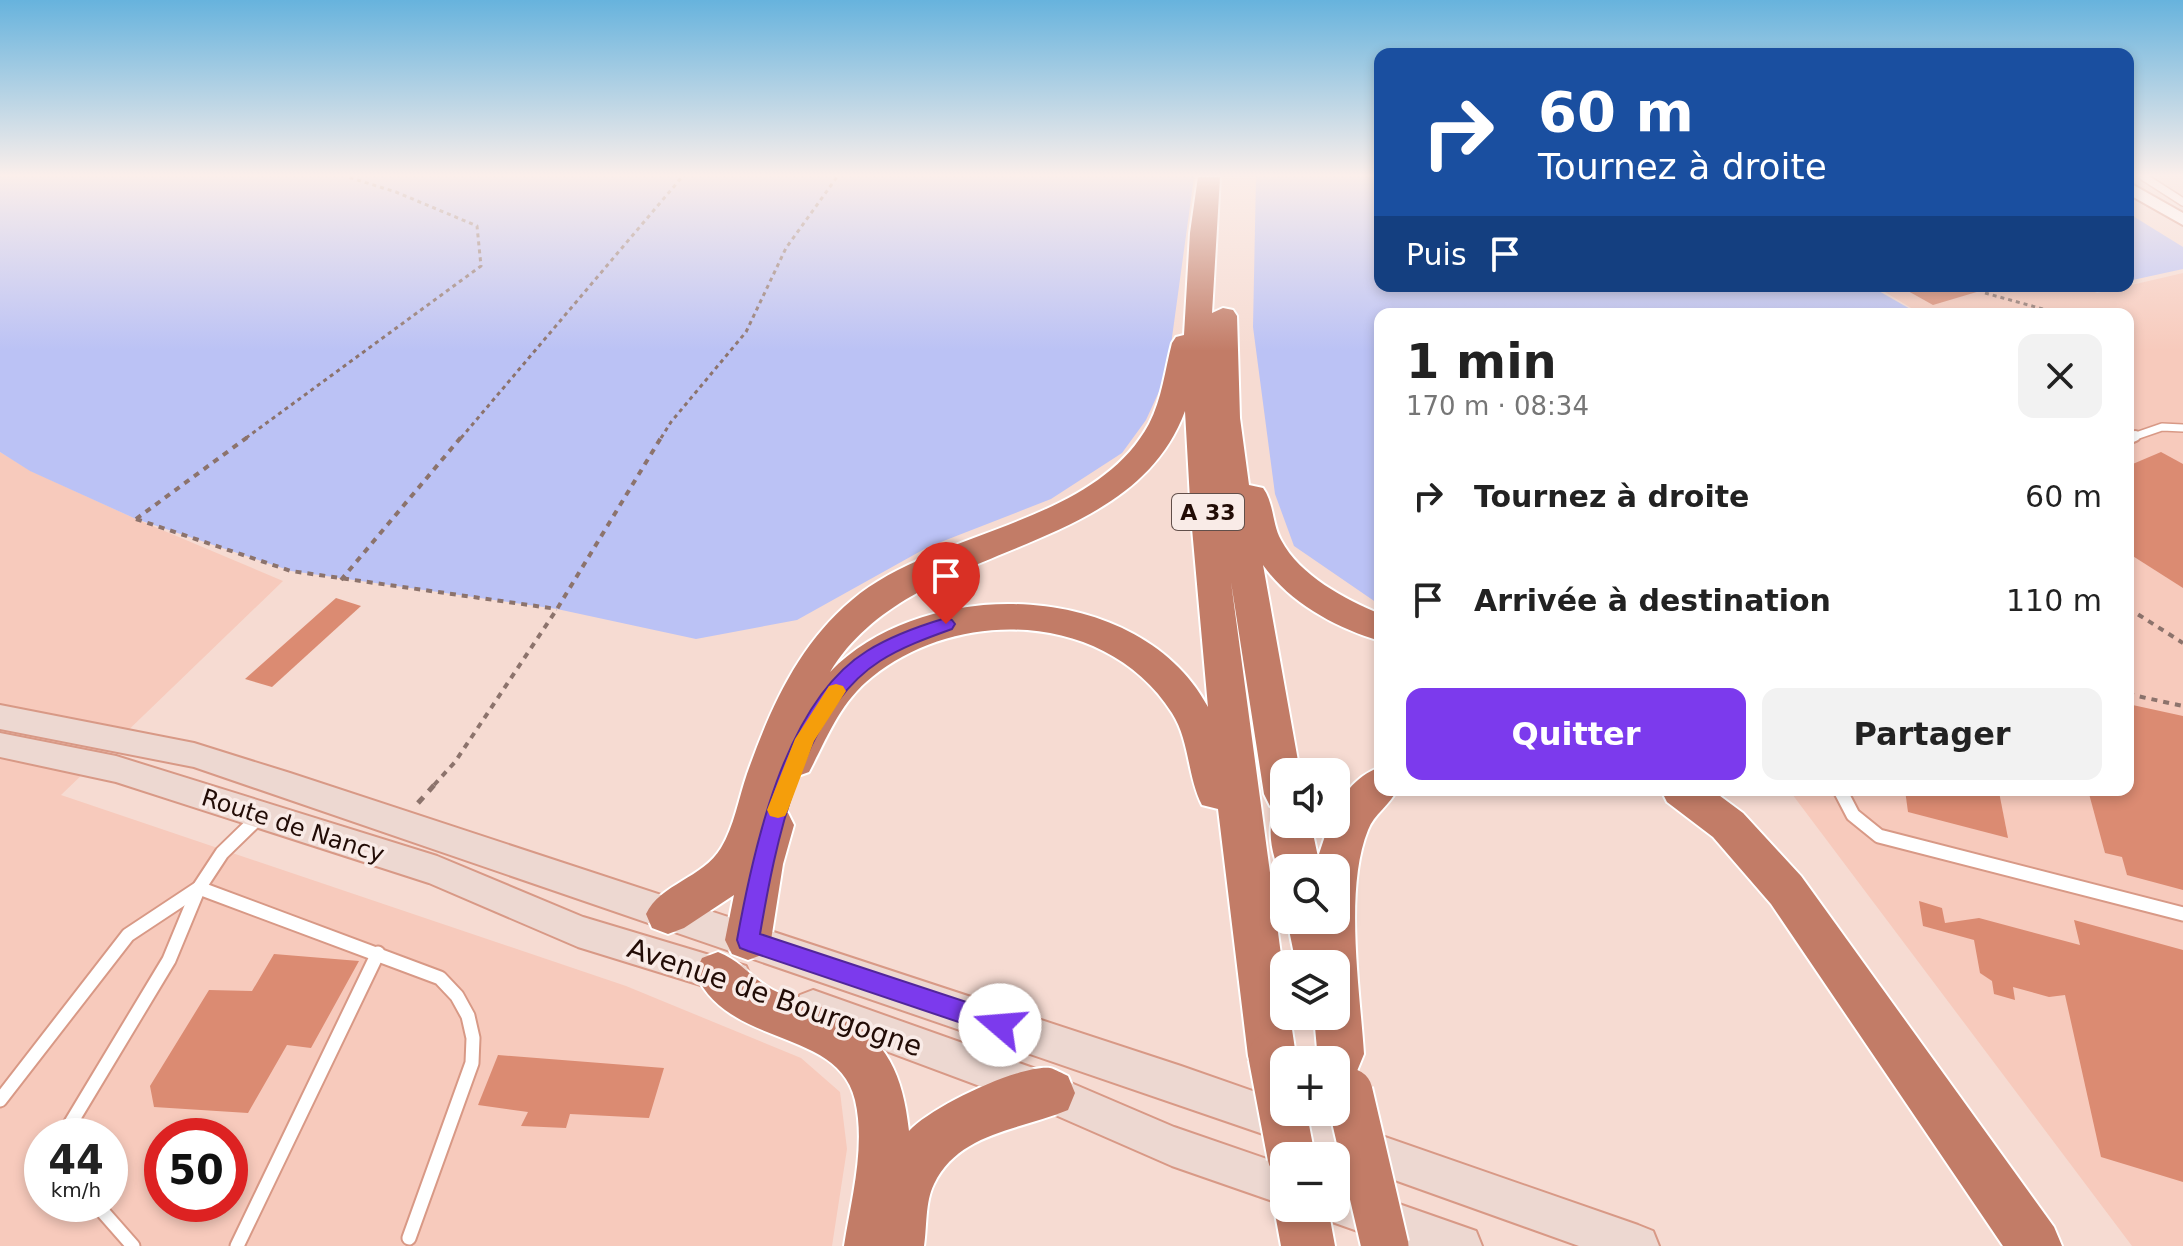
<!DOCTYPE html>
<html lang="fr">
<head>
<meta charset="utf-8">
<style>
  :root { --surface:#fff; --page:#f2f2f2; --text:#222; --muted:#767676; --accent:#7c3aed }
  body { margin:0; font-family:"DejaVu Sans",sans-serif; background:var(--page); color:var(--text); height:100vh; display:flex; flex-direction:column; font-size:30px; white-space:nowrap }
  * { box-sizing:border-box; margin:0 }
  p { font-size:26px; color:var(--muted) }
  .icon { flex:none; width:44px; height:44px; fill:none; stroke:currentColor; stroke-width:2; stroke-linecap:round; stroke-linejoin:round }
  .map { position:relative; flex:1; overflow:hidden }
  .details { position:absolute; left:1374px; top:308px; width:760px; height:488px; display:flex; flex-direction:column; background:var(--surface); border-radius:16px; box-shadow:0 4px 12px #0003 }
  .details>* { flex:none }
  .banner { position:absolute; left:1374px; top:48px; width:760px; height:244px; border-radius:16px; box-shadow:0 4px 12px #0003; background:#1a4fa0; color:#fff; overflow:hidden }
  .fabs { position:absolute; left:1270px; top:758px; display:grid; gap:16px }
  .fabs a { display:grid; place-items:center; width:80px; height:80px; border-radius:16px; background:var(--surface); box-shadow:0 4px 12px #0003; font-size:40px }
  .speed { position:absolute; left:24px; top:1118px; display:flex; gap:16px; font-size:40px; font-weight:700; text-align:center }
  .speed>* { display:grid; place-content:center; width:104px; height:104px; border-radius:50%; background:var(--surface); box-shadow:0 4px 12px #0003; line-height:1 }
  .speed small { font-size:20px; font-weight:400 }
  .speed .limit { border:12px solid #d22; background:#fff; color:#111 }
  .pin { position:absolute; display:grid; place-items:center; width:68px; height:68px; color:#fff; margin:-82px -34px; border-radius:50% 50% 50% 0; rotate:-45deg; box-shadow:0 0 8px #0007 }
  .pin .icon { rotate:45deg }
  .me { position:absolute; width:88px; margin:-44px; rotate:288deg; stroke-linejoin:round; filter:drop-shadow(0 0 6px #0008) }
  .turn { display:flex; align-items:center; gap:28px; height:168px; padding:0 32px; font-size:36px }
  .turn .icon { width:104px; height:104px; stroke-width:2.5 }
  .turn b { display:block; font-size:56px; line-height:68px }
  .then { display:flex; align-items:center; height:76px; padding:0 32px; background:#0003; gap:16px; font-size:30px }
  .round { display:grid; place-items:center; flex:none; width:84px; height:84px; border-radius:16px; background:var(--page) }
  .overview { display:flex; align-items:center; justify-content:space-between; height:136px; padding:0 32px }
  h1 { font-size:48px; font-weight:700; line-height:60px }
  .primary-button { display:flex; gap:16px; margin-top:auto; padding:16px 32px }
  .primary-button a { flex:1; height:92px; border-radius:16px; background:var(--accent); color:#fff; font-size:32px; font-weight:700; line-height:92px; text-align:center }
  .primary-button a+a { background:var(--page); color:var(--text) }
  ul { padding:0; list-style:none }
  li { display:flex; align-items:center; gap:24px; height:104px; padding:0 32px }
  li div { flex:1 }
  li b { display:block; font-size:30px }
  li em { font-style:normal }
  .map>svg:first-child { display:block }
</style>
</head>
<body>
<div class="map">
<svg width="2183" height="1246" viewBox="0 0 2183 1246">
  <rect width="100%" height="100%" fill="#f6dbd2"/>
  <g fill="#f7cabc" fill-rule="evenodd">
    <polygon points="2183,273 2183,1246 2132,1246 1789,790 2128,790 2128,314 1921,314 1875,286 2084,286 2097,293"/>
    <path d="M0 452 31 471 136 519 283 581 61 795 626 986 801 1058 840 1092 847 1149 832 1246H0ZM42 1136H110V1204H42ZM162 1136H230V1204H162Z"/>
  </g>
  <g fill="#bbc2f5">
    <polygon points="0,177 1194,177 1167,374 1146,420 1122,453 1051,499 928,547 797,620 696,639 557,609 291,571 136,519 30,471 0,452"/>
    <polygon points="1256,177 1380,177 1380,286 1870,286 1919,314 1380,314 1380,605 1294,546 1275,494 1253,327"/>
    <polygon points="2128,213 2183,247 2183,269 2128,281"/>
  </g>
  <g fill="#db8b72">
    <polygon points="1899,286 1980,286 1980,291 1933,305"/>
    <polygon points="2161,452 2183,464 2183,588 2128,553 2128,466"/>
    <polygon points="336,598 361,606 272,687 245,679"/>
    <polygon points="2128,704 2183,716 2183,890 2127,875 2122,857 2105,853 2088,790 2128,790"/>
    <polygon points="1905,790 1999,792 2008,838 1908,812"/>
    <polygon points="1919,901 1942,908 1945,923 1979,918 2080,945 2074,920 2183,950 2183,1182 2101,1157 2065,995 2049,997 2013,987 2015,1000 1994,994 1992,981 1980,973 1974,940 1923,926"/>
    <polygon points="274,954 359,961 311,1048 287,1045 248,1113 154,1107 150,1086 209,990 252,991"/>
    <polygon points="498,1055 664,1068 649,1118 570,1114 566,1128 521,1126 528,1112 478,1105"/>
  </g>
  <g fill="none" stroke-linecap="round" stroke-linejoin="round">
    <defs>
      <g id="service-far2">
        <polyline points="2144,177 2183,202"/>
        <polyline points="2130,438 2162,427 2183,428"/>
      </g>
      <polyline id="service-far1" points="2128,439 2135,436"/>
      <g id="service">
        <polyline points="1840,790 1853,815 1879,836 2183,914"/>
        <polyline points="199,888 440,978 457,996 468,1016 473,1038 472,1063 409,1238"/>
        <polyline points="0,1100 128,935 199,888 222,853 258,818"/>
        <polyline points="63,1136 169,960 198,890"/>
        <polyline points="96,1204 133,1246"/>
        <polyline points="237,1246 378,953"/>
      </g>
      <polygon id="tertiary" points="2128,182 2183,213 2183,225 2128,194"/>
      <g id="secondary">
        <polygon points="0,705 194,743 290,773 1181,1066 1284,1102 1284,1112 1313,1112 1638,1225 1653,1231 1659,1246 1579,1246 1336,1159 1336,1156 1327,1156 194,767 0,729"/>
        <polygon points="0,733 116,756 437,856 583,917 746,966 751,978 746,990 733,995 578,947 429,883 116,782 0,757"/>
        <polygon points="813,990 1050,1074 1174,1127 1284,1165 1284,1205 1172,1166 1044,1110 800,1019 795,1007 800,995"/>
        <polygon points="1336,1182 1476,1231 1482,1246 1400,1246 1321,1218 1317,1208 1336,1208"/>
      </g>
      <g id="motorway">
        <path d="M1198 177H1220L1212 313 1223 308 1233 310 1237 316 1240 418 1249 485 1263 488C1274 503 1272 524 1281 540 1300 576 1345 599 1380 614V641C1336 628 1290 603 1263 565L1300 772H1284V824H1311L1318 857 1329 824H1336C1336 798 1356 776 1380 767V790H1397C1390 805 1374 814 1368 830 1344 889 1360 991 1364 1054L1357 1071 1340 1078 1336 1076V1060H1318L1314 1016H1336V964H1296L1287 920H1336V868H1284V881C1274 862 1265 832 1275 812L1281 810 1270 806 1264 794 1231 582 1284 977V1016H1290L1296 1056 1295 1060H1284V1075L1272 1080 1255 1073 1248 1056 1218 809 1202 805C1187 776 1190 741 1172 713 1108 612 960 606 872 677 840 702 827 738 809 772L795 777 788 775 777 809 788 813 794 825 783 864 771 940 764 954 748 960 732 954 725 940 734 895 684 928 668 934 652 928 646 914C660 884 703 878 721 848 734 827 739 797 747 774 770 709 798 645 852 600 934 530 1094 526 1149 424 1162 399 1165 370 1172 343L1176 337 1184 335 1190 233ZM1185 411 1191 517 1208 707C1140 580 926 573 830 672 911 538 1129 562 1185 411Z"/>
        <polygon points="1661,790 1712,790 1743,813 1801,876 2054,1227 2062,1246 2003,1246 1771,904 1713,837 1667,802"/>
        <path d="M718 952C740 960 752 979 773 990 787 997 804 1000 819 1006 882 1030 902 1066 909 1131 931 1107 1018 1065 1050 1068 1055 1069 1063 1074 1068 1076L1075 1093 1068 1110C1021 1130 959 1132 934 1184 925 1202 927 1227 924 1246H844C851 1200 866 1147 855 1100 838 1027 729 1049 695 973L702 958Z"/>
        <polygon points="1284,1188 1284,1208 1328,1208 1335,1246 1281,1246 1274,1208"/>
      </g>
    </defs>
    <use href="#service-far2" stroke="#d89986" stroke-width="10"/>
    <use href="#service-far1" stroke="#d89986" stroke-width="14"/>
    <use href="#service" stroke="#d89986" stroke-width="17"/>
    <use href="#tertiary" stroke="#d89986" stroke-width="4"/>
    <use href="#secondary" stroke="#d89986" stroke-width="4"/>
    <use href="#motorway" stroke="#fff" stroke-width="4"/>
    <g stroke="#8c736c" stroke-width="3" stroke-dasharray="4 4" stroke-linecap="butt">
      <polyline points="1985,293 2061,314"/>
      <polyline points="246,438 481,266 477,226 396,192 348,177"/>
      <polyline points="461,438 682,177"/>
      <polyline points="661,438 671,422 746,332 786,248 837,177"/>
    </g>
    <g stroke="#8c736c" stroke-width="4" stroke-dasharray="6 6" stroke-linecap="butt">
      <polyline points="136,519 249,436"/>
      <polyline points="136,519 291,571 557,609"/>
      <polyline points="341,580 462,436"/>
      <polyline points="2128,608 2183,643"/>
      <polyline points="2128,694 2183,706"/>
      <polyline points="434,785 455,762 557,609 662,436"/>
    </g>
    <polyline stroke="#8c736c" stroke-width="5" stroke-dasharray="8 8" stroke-linecap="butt" points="418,803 436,783"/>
    <use href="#service-far2" stroke="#fff" stroke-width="7"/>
    <use href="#service-far1" stroke="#fff" stroke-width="10"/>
    <use href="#service" stroke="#fff" stroke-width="13"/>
    <use href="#tertiary" fill="#fff" fill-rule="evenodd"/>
    <use href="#secondary" fill="#edd8d1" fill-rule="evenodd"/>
    <use href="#motorway" fill="#c27c67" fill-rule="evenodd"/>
    <defs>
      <g id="motorway-bridge">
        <polyline points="1272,1056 1291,1156"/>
        <polyline points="1349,1092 1385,1246"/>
      </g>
    </defs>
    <use href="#motorway-bridge" stroke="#fff" stroke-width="51" stroke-linecap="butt"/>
    <use href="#motorway-bridge" stroke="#c27c67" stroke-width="47"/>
  </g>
  <linearGradient id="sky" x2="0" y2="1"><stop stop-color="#67b3dd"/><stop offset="0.5" stop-color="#fbefeb"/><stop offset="1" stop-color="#fbefeb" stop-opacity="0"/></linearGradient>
  <rect width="2183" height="351" fill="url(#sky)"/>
  <path fill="#7c3aed" stroke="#51269a" stroke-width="2" d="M946 618 952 620 955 624 952 629C927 638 902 647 880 661 800 712 775 847 760 934L1009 1016 1012 1025 1009 1033 1000 1036 748 951 740 948 737 940C753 851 784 702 867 651 891 636 919 626 946 618Z"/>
  <polygon fill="#f59e0b" points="836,684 843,686 846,691 814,741 788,810 785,816 778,818 770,816 767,810 795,739 829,686"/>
  <g text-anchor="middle" stroke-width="7" stroke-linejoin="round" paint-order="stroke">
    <rect fill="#f9ebe7" stroke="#624f4a" stroke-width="2" x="1172" y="494" width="72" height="36" rx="6"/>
    <g font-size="22" font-weight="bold" fill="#220c06">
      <text x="1208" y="520">A 33</text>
    </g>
    <g font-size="24" fill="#220c06" stroke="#f9ebe7">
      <text transform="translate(293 826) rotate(18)" y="8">Route de Nancy</text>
    </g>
    <g font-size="28" fill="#220c06" stroke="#f9ebe7">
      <text transform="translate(775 997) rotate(19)" y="10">Avenue de Bourgogne</text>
    </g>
  </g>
</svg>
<div class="fabs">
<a><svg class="icon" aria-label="sound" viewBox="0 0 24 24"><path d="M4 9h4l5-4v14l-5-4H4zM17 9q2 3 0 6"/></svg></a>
<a><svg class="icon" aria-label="search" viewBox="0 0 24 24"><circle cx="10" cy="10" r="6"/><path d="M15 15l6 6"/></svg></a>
<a><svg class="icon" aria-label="layers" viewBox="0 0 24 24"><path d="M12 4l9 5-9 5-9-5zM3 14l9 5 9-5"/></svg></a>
<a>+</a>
<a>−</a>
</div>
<div class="speed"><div>44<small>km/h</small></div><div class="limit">50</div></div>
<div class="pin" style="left:946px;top:624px;background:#d93025"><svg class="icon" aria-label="arrive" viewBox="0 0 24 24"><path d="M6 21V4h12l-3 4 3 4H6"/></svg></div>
<svg class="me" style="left:1000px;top:1025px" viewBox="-20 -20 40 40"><circle r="19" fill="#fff"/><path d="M0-13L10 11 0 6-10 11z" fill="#7c3aed"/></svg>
<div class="banner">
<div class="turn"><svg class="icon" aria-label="right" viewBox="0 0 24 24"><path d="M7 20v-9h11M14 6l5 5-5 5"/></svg><div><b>60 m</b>Tournez à droite</div></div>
<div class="then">Puis<svg class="icon" aria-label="arrive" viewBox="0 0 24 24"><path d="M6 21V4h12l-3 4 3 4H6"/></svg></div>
</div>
<section class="details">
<div class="overview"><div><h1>1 min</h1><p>170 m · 08:34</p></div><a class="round"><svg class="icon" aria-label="close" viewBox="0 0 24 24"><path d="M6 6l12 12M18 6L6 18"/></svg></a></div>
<ul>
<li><svg class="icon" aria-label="right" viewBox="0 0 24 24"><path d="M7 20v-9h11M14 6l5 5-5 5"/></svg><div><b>Tournez à droite</b></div><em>60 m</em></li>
<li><svg class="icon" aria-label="arrive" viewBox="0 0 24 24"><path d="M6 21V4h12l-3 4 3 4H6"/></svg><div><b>Arrivée à destination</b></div><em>110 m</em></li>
</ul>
<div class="primary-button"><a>Quitter</a><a>Partager</a></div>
</section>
</div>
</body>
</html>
